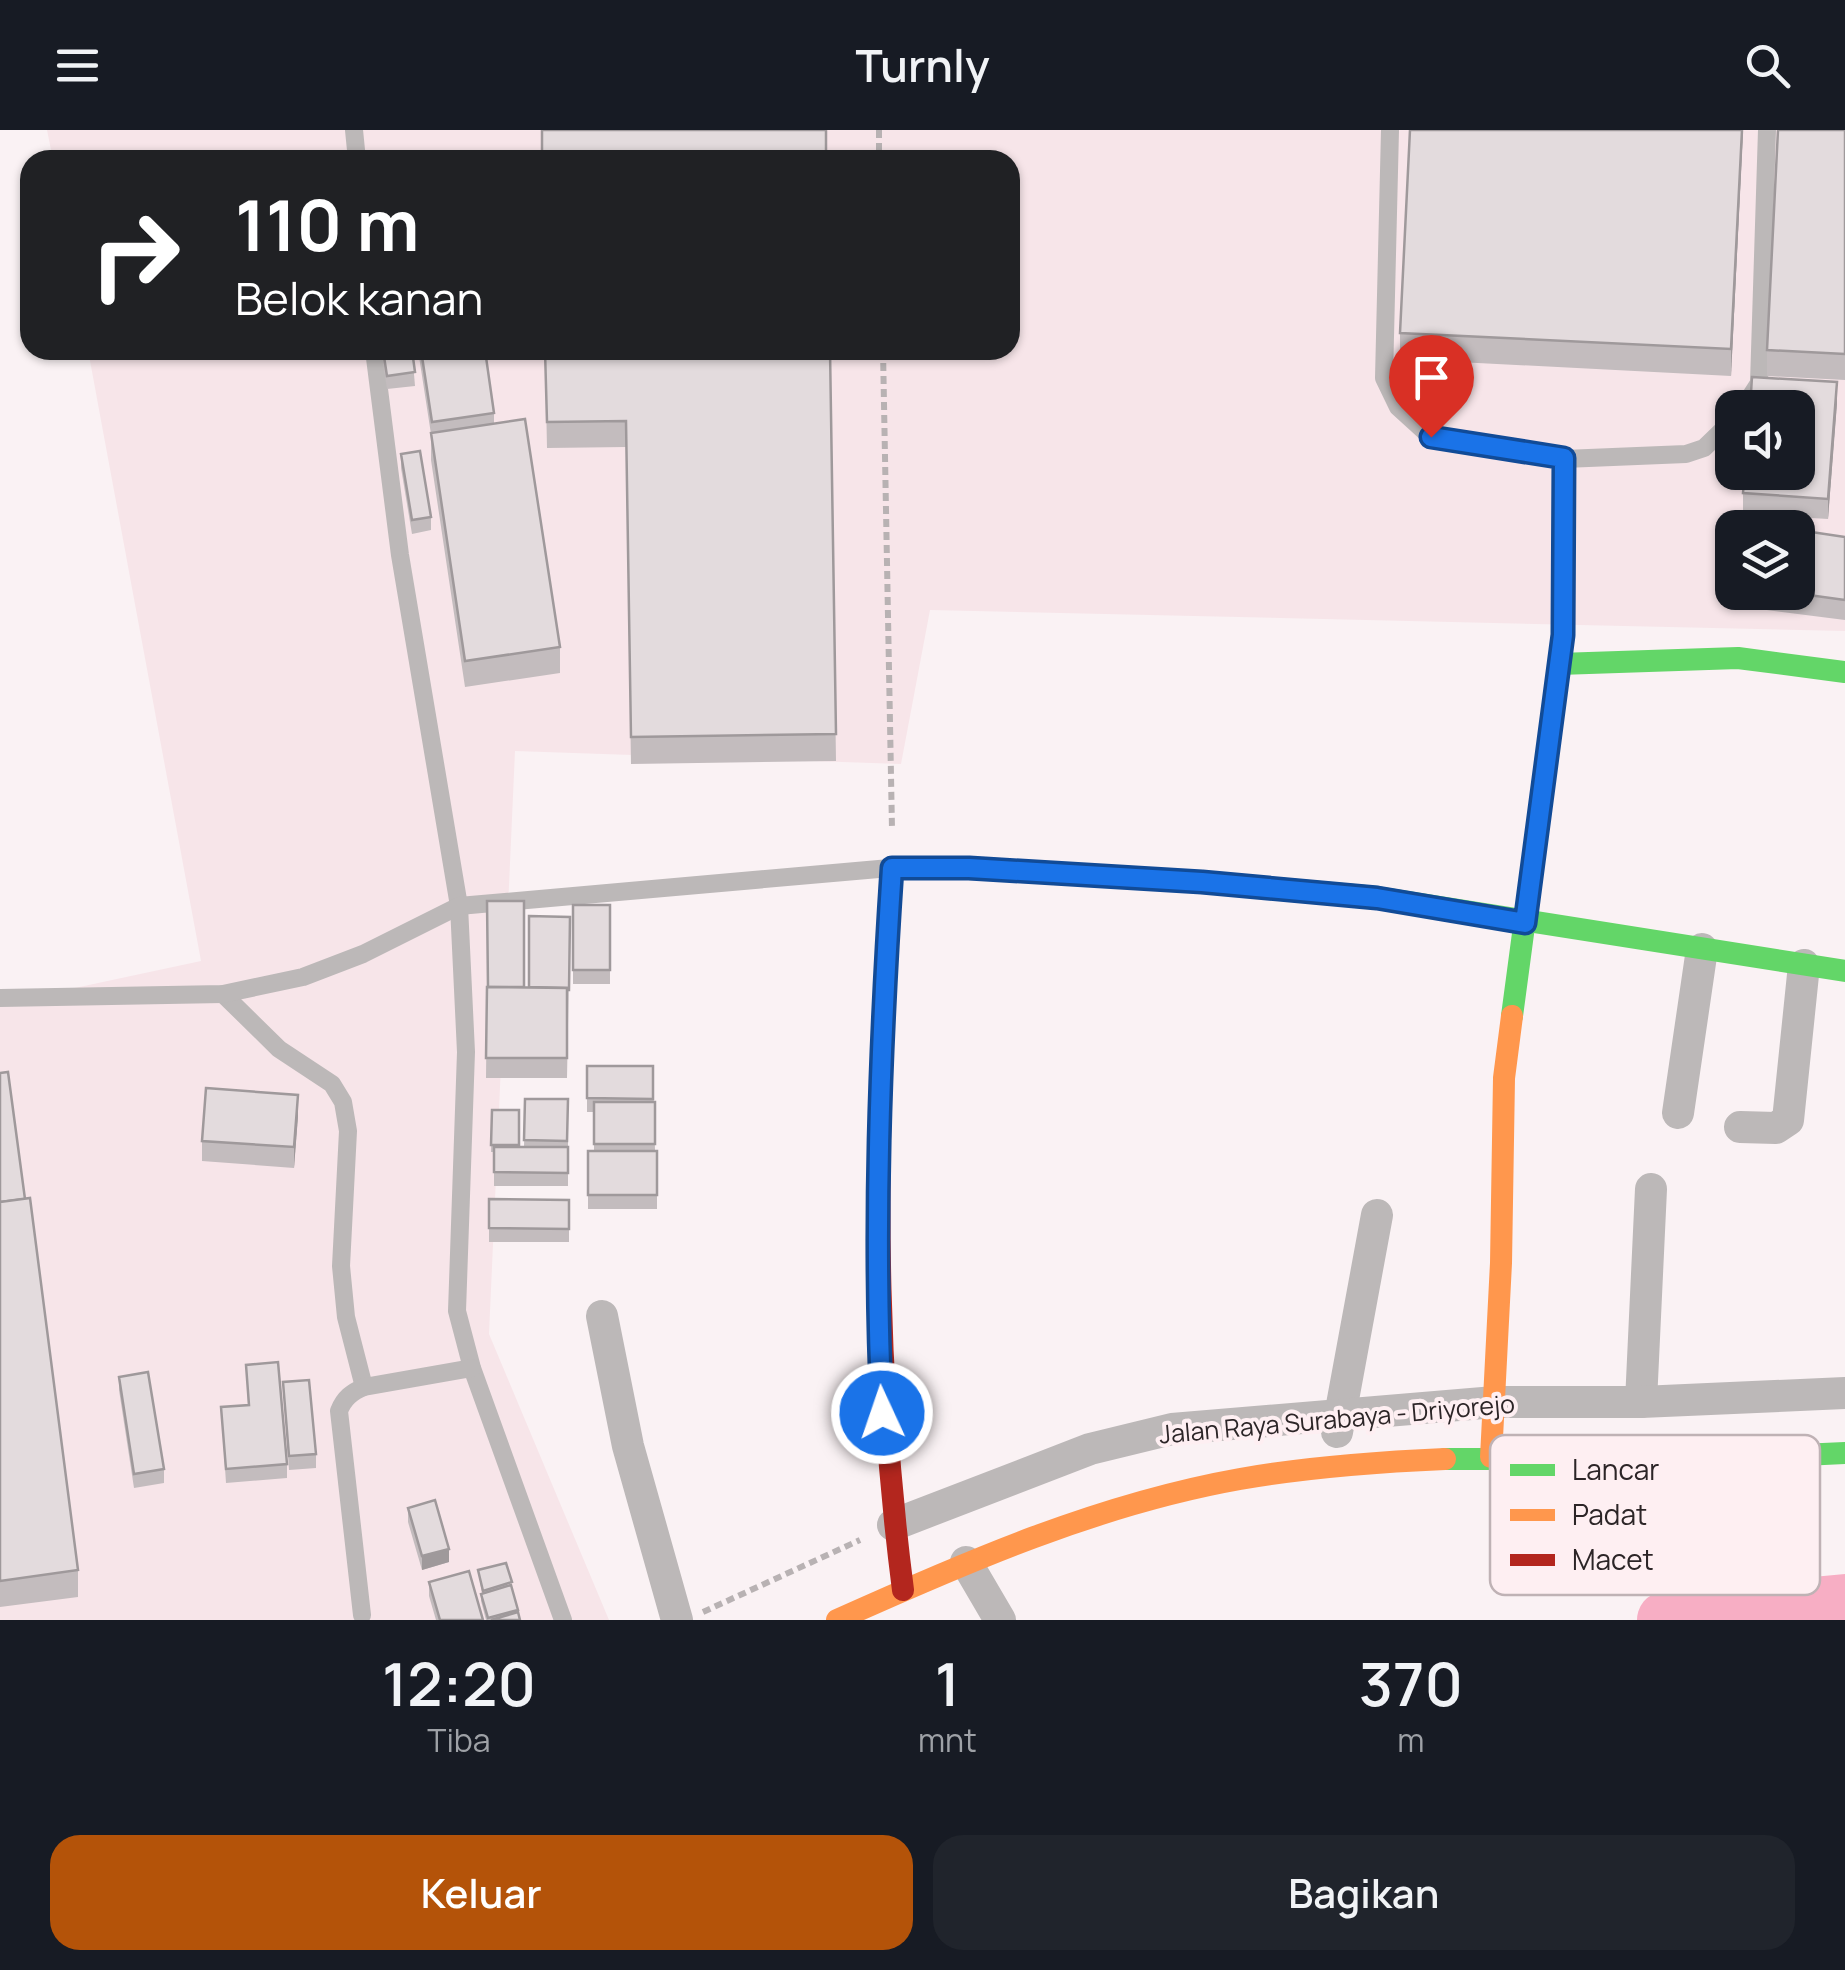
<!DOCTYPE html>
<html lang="id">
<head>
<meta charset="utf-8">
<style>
  :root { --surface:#171b24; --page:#20242c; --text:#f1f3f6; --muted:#9ea1a6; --accent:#b45309 }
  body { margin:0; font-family:Manrope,sans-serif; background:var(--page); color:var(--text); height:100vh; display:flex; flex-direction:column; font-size:38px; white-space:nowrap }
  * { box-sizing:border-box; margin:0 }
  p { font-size:32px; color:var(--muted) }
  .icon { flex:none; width:55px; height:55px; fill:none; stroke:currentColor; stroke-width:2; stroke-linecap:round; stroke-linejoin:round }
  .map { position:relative; height:1490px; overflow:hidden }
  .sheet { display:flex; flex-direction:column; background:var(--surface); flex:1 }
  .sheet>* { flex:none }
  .banner { position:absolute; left:20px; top:20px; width:1000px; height:210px; border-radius:30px; box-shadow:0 2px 8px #0004; background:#202124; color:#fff; overflow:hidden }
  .buttons { position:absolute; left:1715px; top:260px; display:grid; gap:20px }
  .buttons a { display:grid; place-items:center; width:100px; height:100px; border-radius:20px; background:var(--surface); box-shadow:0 2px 8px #0004; font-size:50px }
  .pin { position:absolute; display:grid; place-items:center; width:85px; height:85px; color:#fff; margin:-102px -42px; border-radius:50% 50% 50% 0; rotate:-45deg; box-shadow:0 0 10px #0007 }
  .pin .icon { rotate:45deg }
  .me { position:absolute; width:110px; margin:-55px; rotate:357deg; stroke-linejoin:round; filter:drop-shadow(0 0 8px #0008) }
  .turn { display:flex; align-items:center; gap:35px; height:210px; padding:0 50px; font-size:45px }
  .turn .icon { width:130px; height:130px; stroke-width:2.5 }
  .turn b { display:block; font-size:70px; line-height:85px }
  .eta { display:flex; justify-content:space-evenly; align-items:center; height:170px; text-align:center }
  .eta b { font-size:60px; font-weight:600; line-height:70px }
  .action { display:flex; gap:20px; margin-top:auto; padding:20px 50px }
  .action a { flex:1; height:115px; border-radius:30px; background:var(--accent); color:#fff; font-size:40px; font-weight:600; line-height:115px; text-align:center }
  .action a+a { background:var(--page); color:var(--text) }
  header { display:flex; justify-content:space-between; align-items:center; height:130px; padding:0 50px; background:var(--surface); font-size:45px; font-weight:600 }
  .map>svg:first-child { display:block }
</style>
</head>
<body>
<header><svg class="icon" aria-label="menu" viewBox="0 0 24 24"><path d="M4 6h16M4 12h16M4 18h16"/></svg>Turnly<svg class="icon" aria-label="search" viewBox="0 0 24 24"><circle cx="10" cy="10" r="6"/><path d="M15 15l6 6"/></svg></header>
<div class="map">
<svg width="1845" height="1490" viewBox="0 0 1845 1490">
  <rect width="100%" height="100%" fill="#faf2f4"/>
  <path fill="#f7e5e9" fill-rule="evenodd" d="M47 0H1845V501L930 480 901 634 515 621 489 1204 609 1490H0V874L201 831 88 220H1010V30H53ZM1732 278H1798V342H1732ZM1732 398H1798V462H1732Z"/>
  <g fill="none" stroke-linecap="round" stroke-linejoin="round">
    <polyline stroke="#f7aec4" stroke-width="58" points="1666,1490 1845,1473"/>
    <g stroke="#b8b2b3" stroke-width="6" stroke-dasharray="8 5" stroke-linecap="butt">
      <polyline points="879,0 879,30"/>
      <polyline points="883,220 892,699"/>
      <polyline points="703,1482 860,1410"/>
    </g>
    <g stroke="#bcb8b8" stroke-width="18">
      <polyline points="354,0 357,30"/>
      <polyline points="1390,0 1384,248 1398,277 1431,307 1564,329 1563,505 1559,533"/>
      <polyline points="374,220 400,425 459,776 466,922 457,1181 472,1238 563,1490"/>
      <polyline points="1743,278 1759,253 1767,0"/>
      <polyline points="1564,329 1686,324 1704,318 1732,291"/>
      <polyline points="223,864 279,919 332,954 343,972 348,1001 341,1136 346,1187 364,1257"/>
      <polyline points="0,868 223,864 303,847 363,824 459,776 890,738"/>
      <path d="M362 1485 339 1281C344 1268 352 1262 364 1257L472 1238"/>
    </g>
    <g stroke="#bcb8b8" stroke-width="32">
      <polyline points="1678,983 1702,819"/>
      <polyline points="1740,997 1776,998 1788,990 1804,835"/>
      <polyline points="602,1186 628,1316 677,1490"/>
      <polyline points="1641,1272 1651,1059"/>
      <polyline points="1337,1302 1377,1085"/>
      <polyline points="893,1395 1090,1319 1172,1299 1495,1272 1641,1272 1845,1263"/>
      <polyline points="966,1432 1000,1490"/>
    </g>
    <g stroke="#63d668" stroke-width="22">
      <polyline points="1217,753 1377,767 1845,841"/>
      <polyline points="1512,886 1559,534 1738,528 1845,542"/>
      <polyline points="1445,1329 1716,1329 1845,1323"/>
    </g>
    <g stroke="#ff974d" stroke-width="22">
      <polyline points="885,859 892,738 969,738 1217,753"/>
      <polyline points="1491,1327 1501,1133 1504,948 1512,886"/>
      <path d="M837 1490C966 1432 1099 1374 1240 1349 1308 1337 1376 1332 1445 1329"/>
    </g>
    <path stroke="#b3261e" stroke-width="22" d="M885 859C875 1060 877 1259 903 1460"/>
  </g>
  <g fill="#c3bcbe">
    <polygon points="1743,0 1731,246 1400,229 1400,203"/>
    <polygon points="1845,0 1845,250 1767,246 1767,220"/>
    <polygon points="381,220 412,220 415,256 387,259"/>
    <polygon points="418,220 485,220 494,283 494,294 560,517 560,543 465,557 431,330 431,304"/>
    <polygon points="545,220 830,220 836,631 631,634 626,317 547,318"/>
    <polygon points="1837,273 1828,389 1743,384 1743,363"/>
    <polygon points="401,324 431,387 431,400 412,404 401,338"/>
    <polygon points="1845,407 1845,490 1736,476 1736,462 1798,462"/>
    <rect x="573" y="775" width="37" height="79"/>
    <polygon points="570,787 567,948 486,948 487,857 529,857"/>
    <polygon points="587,936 653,936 655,1021 657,1021 657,1079 588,1079 588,1021 594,1021 594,982 587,982"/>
    <polygon points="0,943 25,1069 78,1440 78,1467 0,1477"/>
    <polygon points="525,969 568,969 568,1056 494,1056 494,1022 491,1022 492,980 519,980 519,1017 524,1017"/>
    <polygon points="298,986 294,1038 202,1031 202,1011"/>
    <polygon points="489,1069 569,1070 569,1112 489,1112"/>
    <polygon points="246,1235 287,1334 287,1348 226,1353 221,1277 248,1275"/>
    <polygon points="119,1247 164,1339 164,1353 134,1358 119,1260"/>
    <polygon points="283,1252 316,1324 316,1338 289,1340"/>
    <polygon points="408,1378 449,1432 422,1440 408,1392"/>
    <polygon points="478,1440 512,1457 520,1490 486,1490 481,1471 481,1464 482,1463"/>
    <polygon points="429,1452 483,1490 436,1490 429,1466"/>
  </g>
  <g fill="#9f999b">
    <polygon points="1742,0 1743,0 1731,246 1731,219"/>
    <polygon points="1837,252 1837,273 1828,389 1828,369"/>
    <polygon points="298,965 298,986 294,1038 294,1017"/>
    <polygon points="449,1419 449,1432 422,1440 422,1426"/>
  </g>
  <g fill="#e3dbdd" stroke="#9f999b" stroke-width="2.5">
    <rect x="542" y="0" width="284" height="30"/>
    <polygon points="1410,0 1742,0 1731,219 1400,203"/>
    <polygon points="1778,0 1845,0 1845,224 1767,220"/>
    <polygon points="383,220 412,220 415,242 387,246"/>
    <polygon points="421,220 485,220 494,283 432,292"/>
    <polygon points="545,220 830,220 836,604 631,607 626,291 547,292"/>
    <polygon points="1752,247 1837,252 1828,369 1743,363 1745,342 1798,342 1798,278 1750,278"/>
    <polygon points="525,289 560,517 465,531 431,303"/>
    <polygon points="420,321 431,387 412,390 401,324"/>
    <polygon points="1745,393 1777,398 1744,398"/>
    <polygon points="1798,400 1845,407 1845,470 1787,462 1798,462"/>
    <polygon points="487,771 524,771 524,857 488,857"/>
    <rect x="573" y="775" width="37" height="65"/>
    <polygon points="529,786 570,787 569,860 567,860 567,858 529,857"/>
    <polygon points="487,857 567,858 567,928 486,928"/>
    <polygon points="587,936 653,936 653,969 587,968"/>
    <polygon points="8,942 25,1069 0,1072 0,943"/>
    <polygon points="206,958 298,965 294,1017 202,1011"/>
    <polygon points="525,969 568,969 567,1011 524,1010"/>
    <rect x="594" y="972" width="61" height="42"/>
    <polygon points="492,980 519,980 519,1015 491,1015"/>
    <polygon points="494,1017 568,1017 568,1043 494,1042"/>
    <rect x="588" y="1021" width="69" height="44"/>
    <polygon points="30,1068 78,1440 0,1451 0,1072"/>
    <polygon points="489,1069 569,1070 569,1099 489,1098"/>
    <polygon points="278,1232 287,1334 226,1339 221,1277 249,1275 246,1235"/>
    <polygon points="148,1242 164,1339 134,1344 119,1247"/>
    <polygon points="309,1250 316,1324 289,1326 283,1252"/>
    <polygon points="435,1370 449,1419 422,1426 408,1378"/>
    <polygon points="506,1433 512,1452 483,1461 478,1440"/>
    <polygon points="469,1441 483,1490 440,1490 429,1452"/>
    <polygon points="511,1455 518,1480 488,1488 481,1464"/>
    <polygon points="518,1482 520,1490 491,1490"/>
  </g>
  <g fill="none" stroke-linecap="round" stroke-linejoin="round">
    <defs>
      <path id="route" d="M882 1283C873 1102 880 919 892 738H969L1202 752 1377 768 1525 793 1563 505 1564 328 1431 307"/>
    </defs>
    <use href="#route" stroke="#114b97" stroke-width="25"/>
    <use href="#route" stroke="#1a73e8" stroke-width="18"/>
  </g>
  <g text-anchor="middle" stroke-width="8" stroke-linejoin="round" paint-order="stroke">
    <g font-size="25" fill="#2c2527" stroke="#feeff2">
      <text transform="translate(1337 1289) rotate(-5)" y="9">Jalan Raya Surabaya - Driyorejo</text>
    </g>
  </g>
  <rect x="1490" y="1305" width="330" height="160" rx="15" fill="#feeff2" stroke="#bfb2b5" stroke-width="2.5"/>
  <rect x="1510" y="1334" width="45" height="12" fill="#63d668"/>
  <rect x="1510" y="1379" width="45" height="12" fill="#ff974d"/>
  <rect x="1510" y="1424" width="45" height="12" fill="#b3261e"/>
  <g font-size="28" fill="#2c2527">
    <text x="1572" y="1350">Lancar</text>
    <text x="1572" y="1395">Padat</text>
    <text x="1572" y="1440">Macet</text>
  </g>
</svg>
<div class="buttons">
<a><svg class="icon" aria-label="sound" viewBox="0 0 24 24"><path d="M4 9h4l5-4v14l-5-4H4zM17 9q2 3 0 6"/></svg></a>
<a><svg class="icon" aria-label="layers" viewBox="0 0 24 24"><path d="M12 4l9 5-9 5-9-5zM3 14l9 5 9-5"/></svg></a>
</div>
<div class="pin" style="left:1431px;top:307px;background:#d93025"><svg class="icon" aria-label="arrive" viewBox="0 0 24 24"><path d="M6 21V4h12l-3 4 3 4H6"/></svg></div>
<svg class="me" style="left:882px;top:1283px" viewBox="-20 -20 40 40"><circle r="17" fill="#1a73e8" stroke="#fff" stroke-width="3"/><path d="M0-11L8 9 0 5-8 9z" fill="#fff"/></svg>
<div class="banner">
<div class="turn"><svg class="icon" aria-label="right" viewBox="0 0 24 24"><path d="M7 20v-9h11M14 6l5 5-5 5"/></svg><div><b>110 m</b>Belok kanan</div></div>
</div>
</div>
<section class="sheet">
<div class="eta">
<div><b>12:20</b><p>Tiba</p></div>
<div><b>1</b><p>mnt</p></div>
<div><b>370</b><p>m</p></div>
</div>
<div class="action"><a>Keluar</a><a>Bagikan</a></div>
</section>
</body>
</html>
